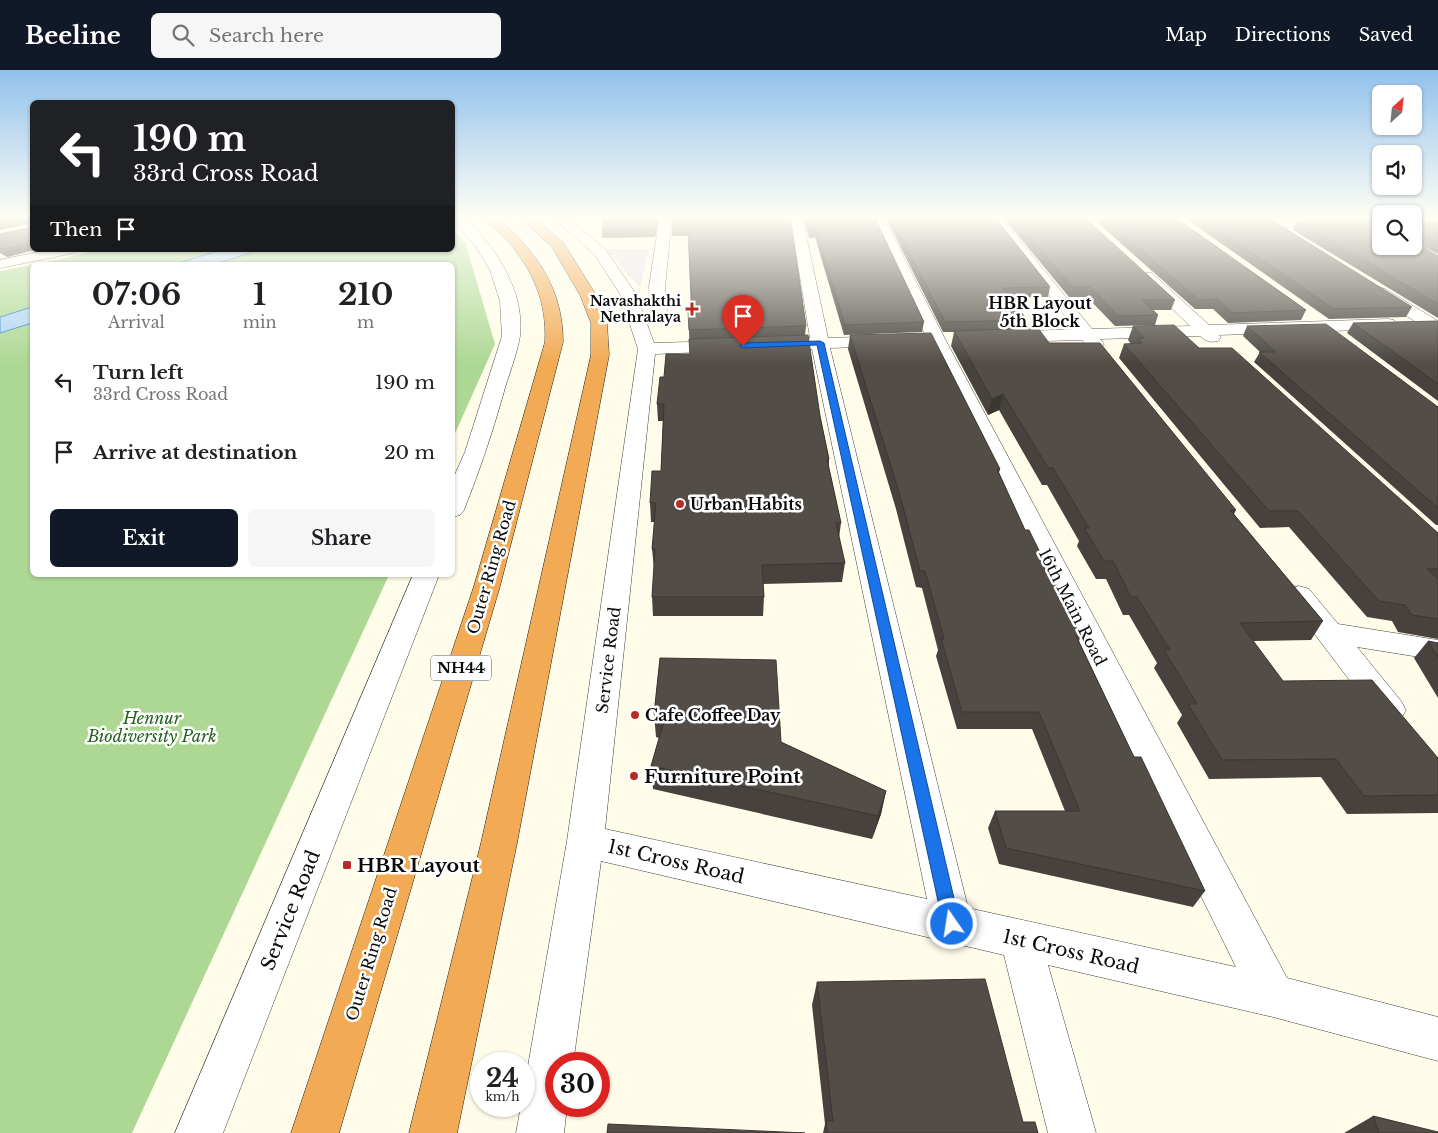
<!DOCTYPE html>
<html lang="en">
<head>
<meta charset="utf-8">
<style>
  :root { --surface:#fff; --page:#f6f6f6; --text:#202124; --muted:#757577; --accent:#111827 }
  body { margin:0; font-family:"Libre Baskerville",serif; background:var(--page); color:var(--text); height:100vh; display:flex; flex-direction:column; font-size:19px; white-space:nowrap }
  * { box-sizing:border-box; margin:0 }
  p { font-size:16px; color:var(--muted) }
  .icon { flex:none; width:28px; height:28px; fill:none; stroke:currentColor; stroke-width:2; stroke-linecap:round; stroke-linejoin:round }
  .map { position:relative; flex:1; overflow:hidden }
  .drawer { position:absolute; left:30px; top:192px; width:425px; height:315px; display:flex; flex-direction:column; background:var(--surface); border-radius:8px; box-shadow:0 1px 4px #0004 }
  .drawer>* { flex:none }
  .top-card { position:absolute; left:30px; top:30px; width:425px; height:152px; border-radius:8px; box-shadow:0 1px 4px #0004; background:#202124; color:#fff; overflow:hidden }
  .needle { width:32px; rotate:27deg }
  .buttons { position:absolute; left:1372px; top:15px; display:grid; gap:10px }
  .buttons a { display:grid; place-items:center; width:50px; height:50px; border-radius:8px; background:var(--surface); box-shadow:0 1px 4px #0004; font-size:25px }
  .speed { position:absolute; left:470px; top:982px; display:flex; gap:10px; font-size:25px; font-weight:700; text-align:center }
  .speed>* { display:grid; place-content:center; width:65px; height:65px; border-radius:50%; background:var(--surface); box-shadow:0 1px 4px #0004; line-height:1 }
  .speed small { font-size:12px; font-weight:400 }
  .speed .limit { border:8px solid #d22; background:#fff; color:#111 }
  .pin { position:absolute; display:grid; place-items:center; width:42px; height:42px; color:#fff; margin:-51px -21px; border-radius:50% 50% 50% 0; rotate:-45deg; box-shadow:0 0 5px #0007 }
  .pin .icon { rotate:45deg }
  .me { position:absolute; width:55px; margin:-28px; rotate:347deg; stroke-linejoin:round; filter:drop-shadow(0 0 4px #0008) }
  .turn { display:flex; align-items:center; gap:18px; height:105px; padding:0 20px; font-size:22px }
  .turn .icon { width:65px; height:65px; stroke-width:2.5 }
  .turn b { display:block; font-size:35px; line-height:42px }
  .then { display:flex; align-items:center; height:48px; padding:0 20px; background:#0003; gap:10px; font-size:19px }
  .eta { display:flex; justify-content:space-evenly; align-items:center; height:85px; text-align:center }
  .eta b { font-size:30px; font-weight:800; line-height:35px }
  .primary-button { display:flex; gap:10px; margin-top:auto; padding:10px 20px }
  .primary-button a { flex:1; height:58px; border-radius:8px; background:var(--accent); color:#fff; font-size:20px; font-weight:800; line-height:58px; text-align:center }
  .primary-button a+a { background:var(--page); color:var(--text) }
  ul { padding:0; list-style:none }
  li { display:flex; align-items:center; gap:15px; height:70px; padding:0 20px }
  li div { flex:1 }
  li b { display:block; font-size:19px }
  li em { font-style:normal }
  header { display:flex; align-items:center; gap:30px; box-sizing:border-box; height:70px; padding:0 25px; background:var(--accent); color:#fff }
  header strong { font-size:24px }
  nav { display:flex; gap:28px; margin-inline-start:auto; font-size:18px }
  .search { width:350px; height:45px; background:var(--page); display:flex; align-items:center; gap:12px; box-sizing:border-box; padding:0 18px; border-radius:8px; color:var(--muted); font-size:19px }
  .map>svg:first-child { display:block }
</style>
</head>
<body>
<header>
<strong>Beeline</strong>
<div class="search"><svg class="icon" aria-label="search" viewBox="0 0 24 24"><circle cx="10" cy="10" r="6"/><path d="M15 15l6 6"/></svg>Search here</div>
<nav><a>Map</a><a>Directions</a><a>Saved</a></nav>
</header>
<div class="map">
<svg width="1438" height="1063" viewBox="0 0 1438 1063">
  <rect width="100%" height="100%" fill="#fffce9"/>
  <polygon fill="#eadfea" points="605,179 649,179 640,217"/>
  <polygon fill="#add894" points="453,161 465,172 495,274 453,368 452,195 32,195 32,505 389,505 132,1063 0,1063 0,201 57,190 97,180 452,180"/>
  <g fill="#afd5f5" stroke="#3783ca">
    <polygon points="221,180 260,180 213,195 172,195"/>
    <polygon points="32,237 32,253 0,263 0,247"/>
  </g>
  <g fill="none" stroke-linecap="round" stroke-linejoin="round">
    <defs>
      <g id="minor">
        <path d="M452 146H463C494 176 525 219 520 266 517 285 508 306 503 325 492 364 479 402 464 440L460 445 452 447V411L465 382 502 266 500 231 490 200 475 175 452 150Z"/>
        <polygon points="551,146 564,146 605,179 636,224 654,273 726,271 732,272 735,276 732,280 726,281 655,284 605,759 927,829 812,279 772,280 766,279 763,275 766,271 810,268 790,146 802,146 828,268 886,266 892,267 895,271 892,275 886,276 830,278 968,838 1236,897 927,269 871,146 883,146 945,269 1287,908 1438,947 1438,991 1273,947 1048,895 1096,1063 1048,1063 1004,885 601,791 573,994 556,994 556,1036 567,1036 564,1063 516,1063 521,1036 524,1036 524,1019 567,771 638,279 620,224 595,185"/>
        <polygon points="660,146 672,146 665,217 667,243 665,247 653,247 651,243 649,217"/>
        <path d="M988 146H1000L1092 259 1190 256 1142 209 1139 206 1142 203H1152L1209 255 1388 249 1394 250 1396 254 1394 258 1388 259 1219 265 1221 267 1218 271C1210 273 1206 271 1200 266L1100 269 1104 274 1101 278C1091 280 1088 277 1082 270L1007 272 1001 271 998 267 1001 263 1007 262 1075 259Z"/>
        <polygon points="1271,150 1381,150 1381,158 1266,157 1264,154"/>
        <polygon points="48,180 76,180 74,183 69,184 0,198 0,190"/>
        <polygon points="1379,217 1385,219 1438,251 1438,263 1432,262 1373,225 1371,222 1373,219"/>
        <polygon points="413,505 439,505 223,1063 175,1063"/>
        <polygon points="1299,516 1309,519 1338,554 1438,570 1438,590 1357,577 1401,631 1406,640 1401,649 1390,652 1379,649 1285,525 1289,519"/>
      </g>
      <g id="highway">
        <path d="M483 146H496C536 181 563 218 563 272L500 516 339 1063H291L474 516 545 272C547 232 533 200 507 170 499 162 488 155 483 146Z"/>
        <polygon points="518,146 531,146 563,172 596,225 607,253 609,285 517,773 457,1063 409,1063 481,773 591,285 591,253 580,225 552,177"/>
      </g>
    </defs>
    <use href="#minor" stroke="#3e3e3e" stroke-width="1"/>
    <use href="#highway" stroke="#1c1c1c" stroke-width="1"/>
    <use href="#minor" fill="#fff" fill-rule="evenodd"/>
    <use href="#highway" fill="#f2aa54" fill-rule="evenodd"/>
  </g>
  <g fill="#47423e">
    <polygon points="0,146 32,146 32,180 34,180 7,187 0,183 0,164 28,158 29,154 0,160"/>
    <polygon points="659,146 655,167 602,168 602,159"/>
    <polygon points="673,146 806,256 805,265 820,346 829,389 829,398 841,453 839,468 845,493 842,512 763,514 764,527 763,546 653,546 652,527 654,498 652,479 655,452 651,452 650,433 661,401 663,351 658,351 657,334 664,307 690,284 688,241 691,240 688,166 672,166 672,158"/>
    <polygon points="803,146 874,146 924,252 922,262 844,265 815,167 809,168"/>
    <polygon points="885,146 994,146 1050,217 1048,227 1011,227 1027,250 1025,259 1049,273 1236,440 1234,444 1323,551 1311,570 1253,571 1283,611 1438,688 1438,743 1347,744 1321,707 1209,709 1177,653 1182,645 1154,598 1157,593 1129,545 1123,545 1106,509 1096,509 1077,476 1079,471 1047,415 1042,415 999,340 988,345 951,276 954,262 943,262"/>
    <polygon points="1002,146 1083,146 1175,230 1171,240 1153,240 1158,245 1155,255 1115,256 1087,227 1069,227"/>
    <polygon points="1090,146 1173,146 1306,240 1301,250 1228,253 1213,239 1195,239"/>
    <polygon points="1182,146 1265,146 1412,237 1406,247 1329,249"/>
    <polygon points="1268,146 1381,146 1381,148 1273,148"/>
    <polygon points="1414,146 1438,146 1438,149 1417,148 1417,151 1438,152 1438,184 1418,174 1438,186 1438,248 1293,160 1297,151 1414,176"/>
    <polygon points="1438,251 1438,331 1347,263 1353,253"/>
    <polygon points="1133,256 1199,278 1438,463 1438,569 1398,562 1392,551 1367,547 1289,457 1260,458 1119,288 1124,274 1131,274 1128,270"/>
    <polygon points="1247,256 1438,337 1438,455 1436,455 1254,292 1260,282 1243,266"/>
    <polygon points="850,265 1000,399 999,403 1025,460 1081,566 1079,571 1134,687 1205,821 1193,837 999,794 988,758 995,741 1065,741 1032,659 957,659 936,586 938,580 922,518 916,517 896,439 848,279"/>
    <polygon points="1428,571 1438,573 1438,628 1414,588"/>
    <polygon points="660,588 781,672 886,721 881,744 872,769 653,719 651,696 659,668 656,667 654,644"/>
    <polygon points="817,912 1023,1052 1038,1063 823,1063 825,1054 812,935"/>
    <polygon points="1373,1046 1438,1063 1344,1063"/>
  </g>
  <g fill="#3a3632">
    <polygon points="28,146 32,153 0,160 0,152"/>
    <polygon points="657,146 659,146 655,167 654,158"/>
    <polygon points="815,158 815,167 809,168 809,159"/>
    <polygon points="32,172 32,180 34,180 7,187 3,179"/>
    <polygon points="1003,324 999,340 988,345 992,329"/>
    <polygon points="886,721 881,744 872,769 878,746"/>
  </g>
  <g fill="#534d48" stroke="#3a3632">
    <polygon points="0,146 32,146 32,172 3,179 0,178 0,164 28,158 30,148 28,146 0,152"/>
    <polygon points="603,146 657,146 654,158 602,159"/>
    <polygon points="673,146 790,146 806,256 689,260 688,241 692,240 688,157 672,158"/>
    <polygon points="806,146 874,146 924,252 845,255 815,158 809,159"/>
    <polygon points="890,146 994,146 1050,217 1003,218 1027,250 945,252"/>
    <polygon points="1011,146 1083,146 1175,230 1142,230 1158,245 1118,246 1090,217 1072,217"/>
    <polygon points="1102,146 1173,146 1306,240 1232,243 1217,229 1199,230"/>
    <polygon points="1197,146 1265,146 1412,237 1334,239"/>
    <polygon points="1414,146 1417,146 1417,151 1438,152 1438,173 1417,163 1417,165 1414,165"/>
    <polygon points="1297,151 1381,151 1381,176 1414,176 1414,172 1438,186 1438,234"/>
    <polygon points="1438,251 1438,314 1353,253"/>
    <polygon points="1326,254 1438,337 1438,438 1259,282 1276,282 1247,256"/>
    <polygon points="1174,255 1199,278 1232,278 1438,463 1438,499 1427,499 1438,509 1438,549 1412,545 1405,535 1379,531 1298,441 1269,441 1124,274 1142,273 1138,268 1144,268 1133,256"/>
    <polygon points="1038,258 1049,273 1100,273 1236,440 1230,440 1323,551 1240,553 1283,611 1372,610 1438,688 1438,725 1364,726 1336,689 1222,690 1188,634 1197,634 1164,580 1170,580 1137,527 1131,527 1113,491 1104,491 1084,458 1089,458 1053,398 1048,398 1003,324 992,329 954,261"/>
    <polygon points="931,263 1000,399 997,399 1025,460 1029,460 1081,566 1076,566 1134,687 1141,687 1205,821 1006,778 995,741 1080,741 1039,642 962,642 941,569 944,569 925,501 920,501 899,422 850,265"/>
    <polygon points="808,265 820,346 829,389 827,389 841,453 836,453 845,493 762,495 764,527 652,527 655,479 652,479 656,433 650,433 652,401 661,401 664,334 657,334 660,307 664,307 666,284 690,284 689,269"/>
    <polygon points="1428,571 1438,573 1438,587"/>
    <polygon points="660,588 776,590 781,672 886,721 878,746 651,696 666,644 654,644"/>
    <polygon points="985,909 1023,1052 1035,1052 1038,1063 827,1063 826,1050 833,1051 817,912"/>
    <polygon points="1373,1046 1438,1062 1438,1063 1379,1063"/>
    <polygon points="608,1054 805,1063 607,1063"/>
  </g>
  <linearGradient id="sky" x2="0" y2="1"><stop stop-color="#91c1ed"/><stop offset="0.5" stop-color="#fffef5"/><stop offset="1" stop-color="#fffef5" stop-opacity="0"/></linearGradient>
  <rect width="1438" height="294" fill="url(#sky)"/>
  <polygon fill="#1a73e8" stroke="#114b97" points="820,271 824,273 960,854 957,860 952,862 946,860 943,854 817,275 743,278 739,276 743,273"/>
  <g fill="#b82c26" stroke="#fff" stroke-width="2">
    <path d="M689.5 231.5h5v5h5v5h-5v5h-5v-5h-5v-5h5z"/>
    <circle cx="680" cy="434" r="5"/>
    <circle cx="635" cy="645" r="5"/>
    <circle cx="634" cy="706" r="5"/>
    <rect x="342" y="790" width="10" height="10" rx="2.5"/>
  </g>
  <g text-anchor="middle" stroke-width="5" stroke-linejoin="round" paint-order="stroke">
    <g font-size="14" font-weight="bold" fill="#0b0b0b" stroke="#fff" text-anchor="end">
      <text x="681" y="236">Navashakthi<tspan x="681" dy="16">Nethralaya</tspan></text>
    </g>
    <rect fill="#fff" stroke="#545454" stroke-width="1" x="431" y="585.5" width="60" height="25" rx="4"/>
    <g font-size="15" font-weight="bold" fill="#0b0b0b">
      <text x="461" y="603">NH44</text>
    </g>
    <g font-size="16" font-weight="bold" fill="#0b0b0b" stroke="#fff">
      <text x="1040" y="239">HBR Layout<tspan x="1040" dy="18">5th Block</tspan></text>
    </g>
    <g font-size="16" font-weight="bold" fill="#0b0b0b" stroke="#fff" text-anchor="start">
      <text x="690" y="440">Urban Habits</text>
      <text x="645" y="651">Cafe Coffee Day</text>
    </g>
    <g font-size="16" fill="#0b0b0b" stroke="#fff">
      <text transform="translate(491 497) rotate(-74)" y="6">Outer Ring Road</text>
      <text transform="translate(1073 537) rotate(63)" y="6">16th Main Road</text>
      <text transform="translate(608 590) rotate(-83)" y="6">Service Road</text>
      <text transform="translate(371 884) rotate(-73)" y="6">Outer Ring Road</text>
    </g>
    <g font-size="16" font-style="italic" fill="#25611d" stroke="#fff">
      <text x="152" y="654">Hennur<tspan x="152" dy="18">Biodiversity Park</tspan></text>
    </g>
    <g font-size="19" font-weight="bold" fill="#0b0b0b" stroke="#fff" text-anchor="start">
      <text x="644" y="713">Furniture Point</text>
      <text x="357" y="802">HBR Layout</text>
    </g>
    <g font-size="19" fill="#0b0b0b" stroke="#fff">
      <text transform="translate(676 791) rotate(13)" y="7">1st Cross Road</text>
      <text transform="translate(290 840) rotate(-68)" y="7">Service Road</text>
      <text transform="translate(1071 881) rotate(13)" y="7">1st Cross Road</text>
    </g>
  </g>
</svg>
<div class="buttons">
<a><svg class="needle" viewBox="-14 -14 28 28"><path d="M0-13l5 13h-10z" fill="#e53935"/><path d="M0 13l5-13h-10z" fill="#757577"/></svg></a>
<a><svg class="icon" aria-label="sound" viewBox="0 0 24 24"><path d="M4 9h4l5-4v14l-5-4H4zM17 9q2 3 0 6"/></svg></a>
<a><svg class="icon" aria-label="search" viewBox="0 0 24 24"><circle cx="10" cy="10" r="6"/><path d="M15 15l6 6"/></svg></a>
</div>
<div class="speed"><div>24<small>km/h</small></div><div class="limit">30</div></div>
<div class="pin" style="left:743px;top:276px;background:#d93025"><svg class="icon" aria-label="arrive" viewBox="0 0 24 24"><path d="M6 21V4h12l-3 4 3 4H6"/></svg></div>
<svg class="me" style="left:952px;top:854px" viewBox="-20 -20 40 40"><circle r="17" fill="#1a73e8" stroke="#fff" stroke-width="3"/><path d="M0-11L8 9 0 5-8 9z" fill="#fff"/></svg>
<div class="top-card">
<div class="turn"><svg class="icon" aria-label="left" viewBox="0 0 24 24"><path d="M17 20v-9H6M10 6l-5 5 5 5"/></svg><div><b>190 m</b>33rd Cross Road</div></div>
<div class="then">Then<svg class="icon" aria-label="arrive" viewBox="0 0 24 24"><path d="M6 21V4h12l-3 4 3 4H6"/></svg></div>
</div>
<section class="drawer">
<div class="eta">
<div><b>07:06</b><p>Arrival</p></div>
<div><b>1</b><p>min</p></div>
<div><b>210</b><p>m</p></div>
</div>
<ul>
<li><svg class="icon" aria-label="left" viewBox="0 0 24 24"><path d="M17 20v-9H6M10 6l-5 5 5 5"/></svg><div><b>Turn left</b><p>33rd Cross Road</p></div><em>190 m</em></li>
<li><svg class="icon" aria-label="arrive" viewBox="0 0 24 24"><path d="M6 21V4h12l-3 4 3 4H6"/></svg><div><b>Arrive at destination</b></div><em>20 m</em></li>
</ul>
<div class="primary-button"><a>Exit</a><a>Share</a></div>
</section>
</div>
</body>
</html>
